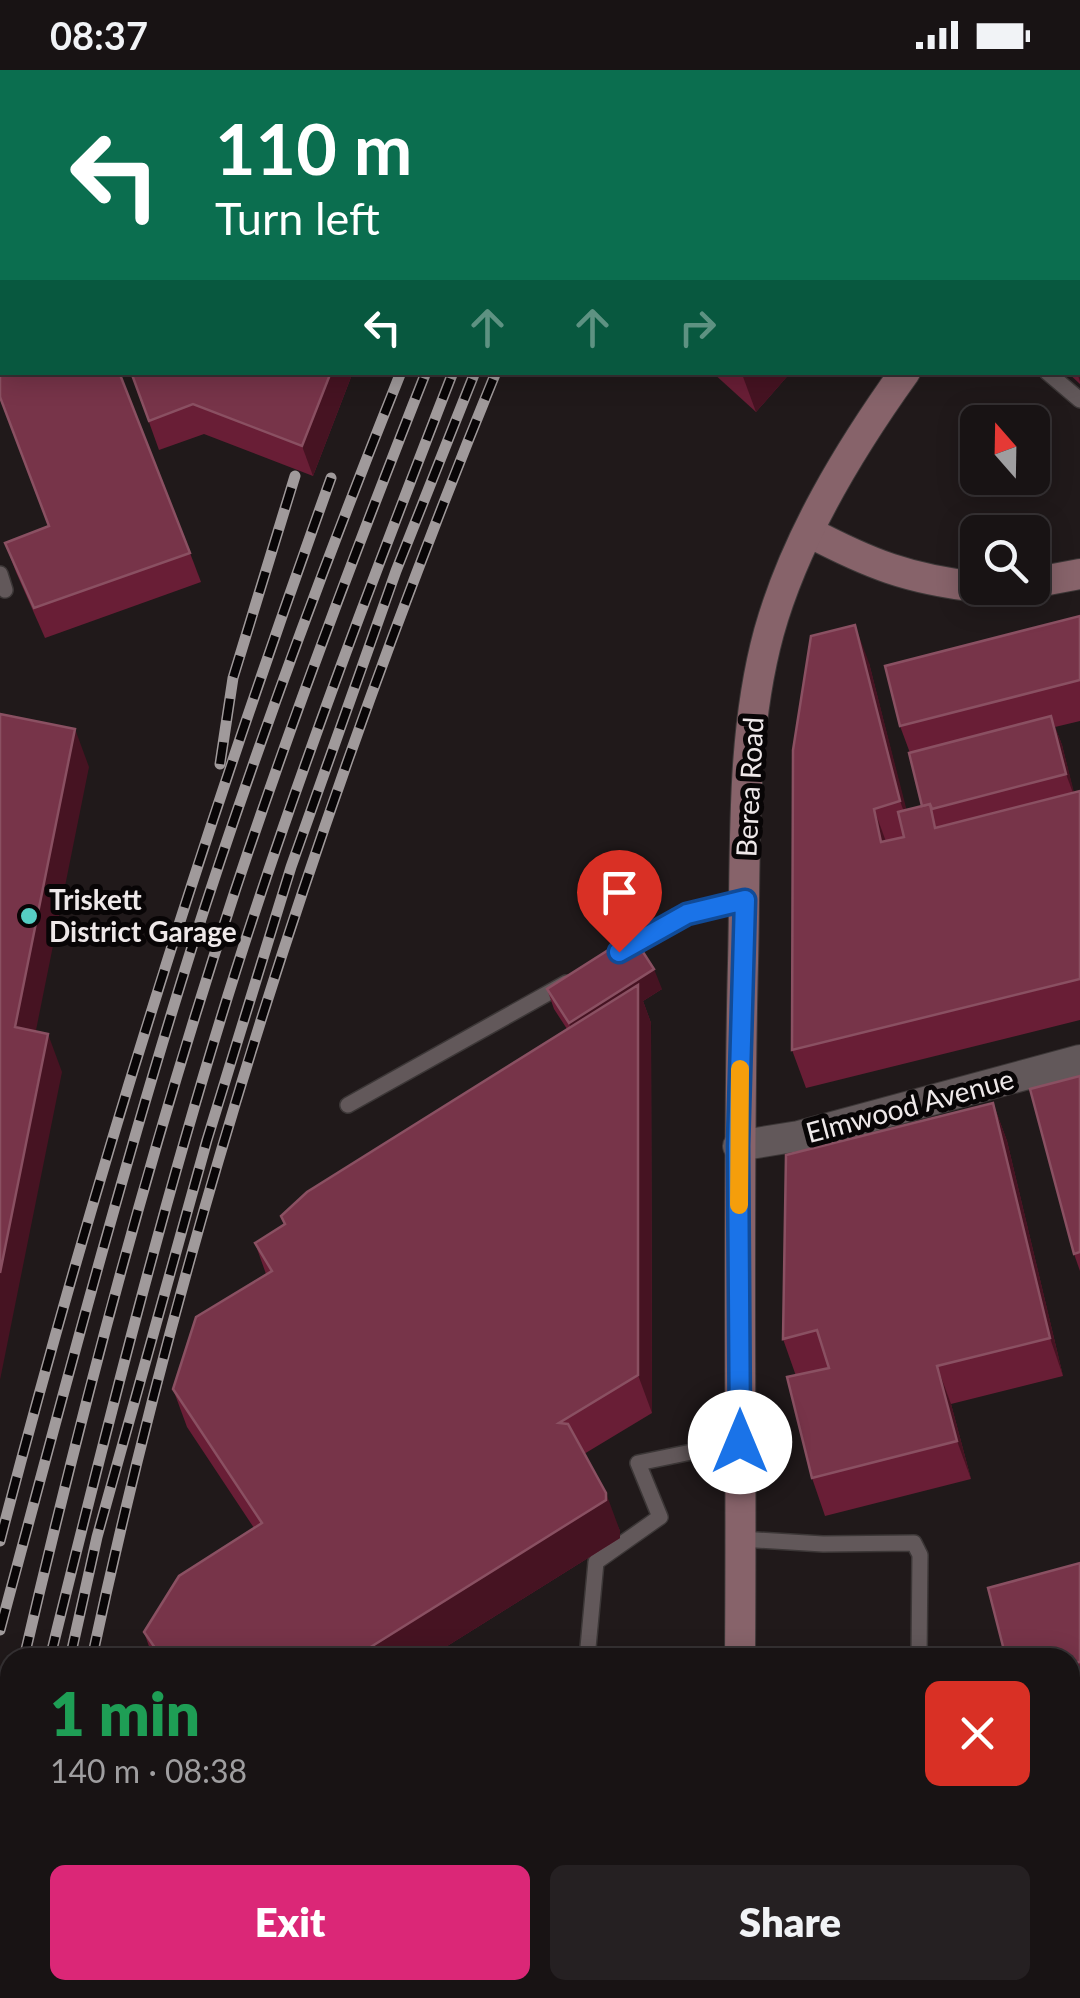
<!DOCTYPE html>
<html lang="en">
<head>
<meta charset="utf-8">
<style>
  :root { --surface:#181314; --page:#252022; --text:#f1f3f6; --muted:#9f9ea0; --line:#363234; --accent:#db2777 }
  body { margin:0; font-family:Lato,sans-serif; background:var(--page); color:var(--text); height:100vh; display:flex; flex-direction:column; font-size:38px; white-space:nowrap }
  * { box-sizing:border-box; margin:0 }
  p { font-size:32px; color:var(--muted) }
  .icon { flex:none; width:55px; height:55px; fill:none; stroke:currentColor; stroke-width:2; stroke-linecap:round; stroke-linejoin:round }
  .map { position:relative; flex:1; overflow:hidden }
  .sheet { position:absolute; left:0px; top:1578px; width:1080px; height:352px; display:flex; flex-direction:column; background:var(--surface); border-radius:30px 30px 0 0; box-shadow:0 5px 25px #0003,0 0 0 2px var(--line) }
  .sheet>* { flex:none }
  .guide { position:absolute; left:0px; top:0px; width:1080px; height:305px; box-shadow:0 5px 25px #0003,0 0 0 2px var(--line); background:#0b6e4f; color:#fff; overflow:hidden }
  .needle { width:65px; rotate:340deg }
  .controls { position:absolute; left:960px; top:335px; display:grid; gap:20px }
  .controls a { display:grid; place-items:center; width:90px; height:90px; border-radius:15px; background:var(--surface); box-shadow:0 5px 25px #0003,0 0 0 2px var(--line); font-size:50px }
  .pin { position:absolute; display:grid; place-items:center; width:85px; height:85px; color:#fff; margin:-102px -42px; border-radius:50% 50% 50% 0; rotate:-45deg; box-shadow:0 0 10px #0007 }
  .pin .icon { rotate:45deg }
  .me { position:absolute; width:110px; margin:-55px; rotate:0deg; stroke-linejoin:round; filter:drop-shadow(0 0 8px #0008) }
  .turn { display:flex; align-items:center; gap:35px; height:210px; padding:0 50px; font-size:45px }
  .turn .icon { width:130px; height:130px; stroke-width:2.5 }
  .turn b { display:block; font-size:70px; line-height:85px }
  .lanes { display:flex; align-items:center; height:95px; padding:0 50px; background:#0003; justify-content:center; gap:50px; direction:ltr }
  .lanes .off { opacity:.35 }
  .round { display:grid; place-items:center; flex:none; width:105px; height:105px; border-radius:15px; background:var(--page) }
  .summary { display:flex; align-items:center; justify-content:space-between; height:170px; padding:0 50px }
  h1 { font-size:60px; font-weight:800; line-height:75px; color:#1e9e55 }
  .cta { display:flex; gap:20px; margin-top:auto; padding:20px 50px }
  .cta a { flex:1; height:115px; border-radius:15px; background:var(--accent); color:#fff; font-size:40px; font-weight:800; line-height:115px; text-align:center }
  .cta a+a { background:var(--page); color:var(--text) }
  .status { display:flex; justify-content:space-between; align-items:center; height:70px; padding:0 50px; background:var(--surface); direction:ltr }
  .status svg { height:28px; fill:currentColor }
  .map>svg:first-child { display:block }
</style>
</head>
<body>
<div class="status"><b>08:37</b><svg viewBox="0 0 49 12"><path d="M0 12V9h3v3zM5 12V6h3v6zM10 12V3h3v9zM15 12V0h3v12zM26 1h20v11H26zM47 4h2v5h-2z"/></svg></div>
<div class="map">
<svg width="1080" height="1928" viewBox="0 0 1080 1928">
  <rect width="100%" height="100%" fill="#20191a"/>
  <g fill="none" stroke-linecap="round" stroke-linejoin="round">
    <defs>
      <g id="service">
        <polyline points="233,2 244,2"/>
        <polyline points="0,85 2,84"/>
        <polyline points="1047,302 1080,330"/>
        <polyline points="0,504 5,520"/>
        <polyline points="620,882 687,844 745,830"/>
        <polyline points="348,1035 566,913"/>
        <polyline points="741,1469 823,1474 914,1473 920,1485 919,1588"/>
        <polyline points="587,1588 596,1492 660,1447 638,1393 740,1372"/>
        <polyline points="1070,1688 1080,1688"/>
      </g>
      <polyline id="minor" points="738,1076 799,1066 1080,990"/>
      <g id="secondary">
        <polyline points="1078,103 1080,100"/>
        <path d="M809 462C870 494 908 509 978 517"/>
        <polyline points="1032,513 1080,504"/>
        <path d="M740 1588C742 1356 737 1124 743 893 746 783 740 668 769 562 795 469 849 380 905 302"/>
        <polyline points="738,1928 738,1920"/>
      </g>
      <g id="motorway">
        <polyline points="0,1736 10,1738"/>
        <polyline points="1070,1891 1080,1892"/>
        <polyline points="25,1920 78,1928"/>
      </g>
    </defs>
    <use href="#service" stroke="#3c3737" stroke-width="18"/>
    <use href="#minor" stroke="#3c3737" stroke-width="32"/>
    <use href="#secondary" stroke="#3c3737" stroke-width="32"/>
    <use href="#motorway" stroke="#3c3737" stroke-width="32"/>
    <use href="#service" stroke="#62585a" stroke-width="15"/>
    <use href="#minor" stroke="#62585a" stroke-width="30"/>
    <use href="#secondary" stroke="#87636a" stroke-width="30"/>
    <use href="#motorway" stroke="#dd7e91" stroke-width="30"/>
    <defs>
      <g id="rail">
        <polyline points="527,2 528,0"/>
        <polyline points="555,2 556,0"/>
        <polyline points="583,2 584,0"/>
        <polyline points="605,2 607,0"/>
        <polyline points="625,2 626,0"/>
        <polyline points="220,694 233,608 295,406"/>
        <path d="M0 1471C93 1111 205 758 331 408"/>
        <path d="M0 1560C61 1332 121 1103 192 877 254 683 325 492 401 302"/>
        <path d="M24 1588C84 1329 152 1073 235 821 293 646 358 474 426 302"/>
        <path d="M50 1588C107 1357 164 1127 236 900 300 698 376 500 453 302"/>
        <polyline points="70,1588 97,1467 207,1070 291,797 396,501 475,302"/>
        <path d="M92 1588C186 1148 326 718 496 302"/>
        <polyline points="0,1691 10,1645"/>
        <polyline points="0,1812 10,1765"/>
        <polyline points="0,1904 10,1857"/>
        <polyline points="18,1928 20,1920"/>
      </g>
    </defs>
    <use href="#rail" stroke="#a09a9b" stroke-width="11"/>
    <use href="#rail" stroke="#080506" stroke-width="8" stroke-dasharray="22" stroke-linecap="butt"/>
  </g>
  <g fill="#691e36">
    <polygon points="1080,212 1080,314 1067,302 1078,302"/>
    <polygon points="131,302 353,302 313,406 204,364 159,380"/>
    <polygon points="712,302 791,302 756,342"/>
    <polygon points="49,456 190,483 201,512 45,568 16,502 5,473"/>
    <polygon points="1080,546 1080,651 1055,657 1062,675 1074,724 1080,721 1080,950 806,1018 792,980 869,593 906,740 922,736 910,683 900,656"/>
    <polygon points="547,919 662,919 643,931 651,953 652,1343 584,1384 620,1461 620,1468 428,1588 153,1588 144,1562 254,1458 187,1357 173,1319 266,1204 255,1173 284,1155 281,1146 567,959 554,939"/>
    <polygon points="1080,1006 1080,1201 1074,1184"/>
    <polygon points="993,1033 1007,1071 1063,1306 951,1334 971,1409 825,1446 812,1408 796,1306 783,1269"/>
    <polygon points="1080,1493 1080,1624 1070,1627 1070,1588"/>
  </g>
  <g fill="#461322">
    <polygon points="1080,275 1080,312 1077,302 1078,278"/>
    <polygon points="331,302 353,302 313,406 302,376"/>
    <polygon points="744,302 791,302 756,342 742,304"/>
    <polygon points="855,555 869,593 914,769 900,731"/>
    <polygon points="1051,646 1062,675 1077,734 1066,704"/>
    <polygon points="75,659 89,697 29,995 15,957"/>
    <polygon points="874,739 888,777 881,772"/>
    <polygon points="654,899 662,919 643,931 651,953 652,1343 638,1305 576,974 569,953"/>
    <polygon points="48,964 62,1002 0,1310 0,1203"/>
    <polygon points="993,1033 1007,1071 1063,1306 1050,1268"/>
    <polygon points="937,1296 951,1334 971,1409 957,1371"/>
    <polygon points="606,1423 620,1461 620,1468 428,1588 353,1588"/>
  </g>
  <g fill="#773449" stroke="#8a5062" stroke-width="2.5">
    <polygon points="2,132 2,302 119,302 190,483 34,538 5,473 49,456 0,327 0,133"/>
    <polygon points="1078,210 1080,212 1080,275 1078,278"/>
    <polygon points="131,302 331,302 302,376 193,334 149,351"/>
    <polygon points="1080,546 1080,610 900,656 885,596"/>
    <polygon points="855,555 900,731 874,739 881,772 904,767 898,742 930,734 935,758 1080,721 1080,909 792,980 793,680 811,566"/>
    <polygon points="0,644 75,659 15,957 48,964 0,1203"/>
    <polygon points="1051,646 1066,704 932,739 930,734 922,736 909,683"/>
    <polygon points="632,865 654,899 569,953 547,919"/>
    <polygon points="638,915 638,1305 559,1353 568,1354 606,1423 606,1430 353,1588 162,1588 144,1562 179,1506 262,1453 173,1319 196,1247 272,1201 255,1173 285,1154 281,1146 307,1122"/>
    <polygon points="1080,1006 1080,1182 1074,1184 1030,1019"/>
    <polygon points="993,1033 1050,1268 937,1296 957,1371 812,1408 787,1307 829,1298 817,1260 783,1269 786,1085"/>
    <polygon points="1080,1493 1080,1592 1070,1594 1070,1588 1006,1588 988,1518"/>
  </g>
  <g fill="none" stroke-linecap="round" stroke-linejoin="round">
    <defs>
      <polyline id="route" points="619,882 687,844 745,830 738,1076 740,1372"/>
    </defs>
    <use href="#route" stroke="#114b97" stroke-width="25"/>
    <use href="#route" stroke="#1a73e8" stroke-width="18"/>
    <polyline stroke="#f59e0b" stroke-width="18" points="739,1135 740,999"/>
  </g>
  <circle fill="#56cec4" stroke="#080506" stroke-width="4" cx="29" cy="846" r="10"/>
  <g text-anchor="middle" stroke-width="10" stroke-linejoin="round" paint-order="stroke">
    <g font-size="28" fill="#eee8e9" stroke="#080506">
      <text transform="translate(750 717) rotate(-87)" y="10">Berea Road</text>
      <text transform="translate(910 1036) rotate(-15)" y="10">Elmwood Avenue</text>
    </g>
    <g font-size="28" font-weight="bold" fill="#eee8e9" stroke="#080506" text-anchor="start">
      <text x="49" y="840">Triskett<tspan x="49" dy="32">District Garage</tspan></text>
    </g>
  </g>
</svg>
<div class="controls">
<a><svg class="needle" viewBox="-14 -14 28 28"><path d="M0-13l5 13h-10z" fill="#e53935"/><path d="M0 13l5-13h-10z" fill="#9f9ea0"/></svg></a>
<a><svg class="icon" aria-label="search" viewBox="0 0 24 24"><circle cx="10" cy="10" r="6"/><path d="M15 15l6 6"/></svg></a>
</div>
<div class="pin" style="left:619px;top:882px;background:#d93025"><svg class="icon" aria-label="arrive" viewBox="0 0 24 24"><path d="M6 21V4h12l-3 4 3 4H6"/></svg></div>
<svg class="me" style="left:740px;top:1372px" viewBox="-20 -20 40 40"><circle r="19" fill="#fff"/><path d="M0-13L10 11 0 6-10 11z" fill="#1a73e8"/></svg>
<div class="guide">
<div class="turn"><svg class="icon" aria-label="left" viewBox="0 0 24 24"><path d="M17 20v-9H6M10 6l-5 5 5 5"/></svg><div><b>110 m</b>Turn left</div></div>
<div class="lanes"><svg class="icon" aria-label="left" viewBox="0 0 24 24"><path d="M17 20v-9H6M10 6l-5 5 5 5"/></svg><svg class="icon off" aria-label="ahead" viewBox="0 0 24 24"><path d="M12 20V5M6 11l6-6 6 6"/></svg><svg class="icon off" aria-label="ahead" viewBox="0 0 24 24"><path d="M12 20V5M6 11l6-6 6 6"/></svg><svg class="icon off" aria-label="right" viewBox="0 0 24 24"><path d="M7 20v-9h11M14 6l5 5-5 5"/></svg></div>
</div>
<section class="sheet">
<div class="summary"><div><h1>1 min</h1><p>140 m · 08:38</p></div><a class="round" style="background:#d93025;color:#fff"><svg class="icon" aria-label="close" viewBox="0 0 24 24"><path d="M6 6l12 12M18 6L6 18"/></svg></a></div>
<div class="cta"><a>Exit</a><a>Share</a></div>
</section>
</div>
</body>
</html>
